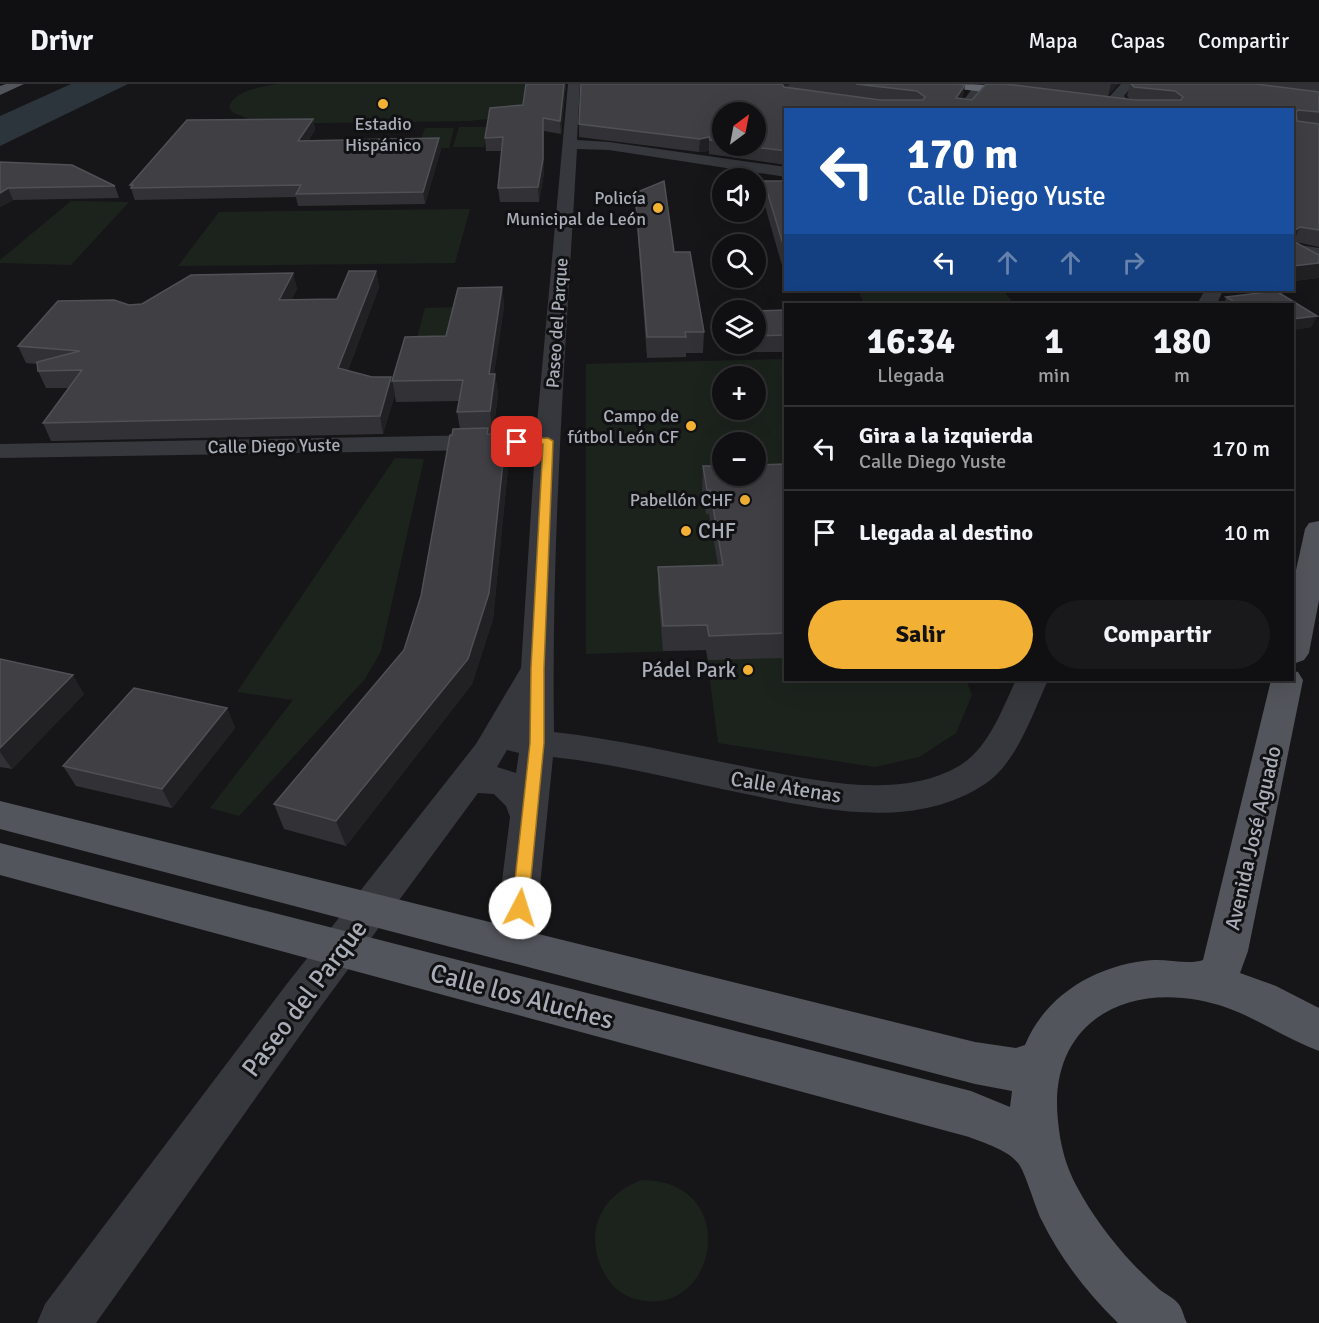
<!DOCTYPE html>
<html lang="es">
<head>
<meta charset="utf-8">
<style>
  :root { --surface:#101012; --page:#19191b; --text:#f1f3f6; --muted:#9c9d9f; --line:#303032; --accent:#f2b134 }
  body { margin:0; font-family:Signika,sans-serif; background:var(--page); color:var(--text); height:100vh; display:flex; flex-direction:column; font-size:22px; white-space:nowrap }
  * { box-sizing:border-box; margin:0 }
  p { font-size:20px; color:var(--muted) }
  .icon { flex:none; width:33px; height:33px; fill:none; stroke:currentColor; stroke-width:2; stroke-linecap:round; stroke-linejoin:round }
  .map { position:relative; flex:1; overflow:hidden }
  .drawer { position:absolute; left:784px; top:219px; width:510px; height:378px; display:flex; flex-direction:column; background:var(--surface); border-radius:0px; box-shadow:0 6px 24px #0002,0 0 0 2px var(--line) }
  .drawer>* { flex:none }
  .top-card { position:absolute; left:784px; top:24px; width:510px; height:183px; border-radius:0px; box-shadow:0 6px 24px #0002,0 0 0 2px var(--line); background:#1a4fa0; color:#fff; overflow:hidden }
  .needle { width:39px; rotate:32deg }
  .fabs { position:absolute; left:712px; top:18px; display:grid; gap:12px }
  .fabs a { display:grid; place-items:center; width:54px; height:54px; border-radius:50%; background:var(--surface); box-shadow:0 6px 24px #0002,0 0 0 2px var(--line); font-size:30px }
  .pin { position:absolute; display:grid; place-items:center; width:51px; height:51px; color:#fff; margin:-26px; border-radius:12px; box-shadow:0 3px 9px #0006 }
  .me { position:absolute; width:66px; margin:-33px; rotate:5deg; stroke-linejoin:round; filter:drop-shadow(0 0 4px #0008) }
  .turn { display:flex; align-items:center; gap:21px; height:126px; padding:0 24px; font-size:27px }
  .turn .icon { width:78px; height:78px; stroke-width:2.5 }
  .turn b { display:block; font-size:42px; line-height:51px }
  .lanes { display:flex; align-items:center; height:57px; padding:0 24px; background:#0003; justify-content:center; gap:30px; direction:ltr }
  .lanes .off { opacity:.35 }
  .eta { display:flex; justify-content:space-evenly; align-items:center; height:102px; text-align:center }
  .eta b { font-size:36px; font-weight:700; line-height:42px }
  .primary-button { display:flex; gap:12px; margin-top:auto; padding:12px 24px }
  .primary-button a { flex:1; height:69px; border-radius:36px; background:var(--accent); color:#111; font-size:24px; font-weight:700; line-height:69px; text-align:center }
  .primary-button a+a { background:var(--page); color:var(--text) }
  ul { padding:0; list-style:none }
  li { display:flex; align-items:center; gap:18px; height:84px; padding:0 24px; border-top:2px solid var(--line) }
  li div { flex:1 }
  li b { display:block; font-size:22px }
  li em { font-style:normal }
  header { display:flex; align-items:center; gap:36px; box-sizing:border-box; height:84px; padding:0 30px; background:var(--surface); border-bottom:2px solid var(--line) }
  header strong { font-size:28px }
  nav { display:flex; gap:33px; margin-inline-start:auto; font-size:21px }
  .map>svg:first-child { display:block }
</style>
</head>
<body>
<header>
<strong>Drivr</strong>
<nav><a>Mapa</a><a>Capas</a><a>Compartir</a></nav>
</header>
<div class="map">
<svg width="1319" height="1239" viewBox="0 0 1319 1239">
  <rect width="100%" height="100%" fill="#161618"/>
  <g fill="#1c231d" fill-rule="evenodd">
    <path d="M277 0H527L541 17 497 34 469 37 249 40 251 36 232 28 229 23C235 6 262 3 277 0Z"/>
    <polygon points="459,43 488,43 484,63 453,63"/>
    <polygon points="425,44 454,44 449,64 418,64"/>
    <polygon points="71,117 129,118 71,181 0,179 0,176"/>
    <polygon points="470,125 455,179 178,182 219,128"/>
    <polygon points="858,206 1003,206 1013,219 864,219"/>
    <polygon points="460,223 452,261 415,261 425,224"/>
    <path d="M786 275V596H966L972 611 956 649 919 673 875 683 718 659 706 566 586 570V280ZM723 292H756V326H723ZM723 358H756V392H723Z"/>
    <polygon points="395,374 424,375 381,567 365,595 239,732 210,724 293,616 237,608"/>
    <path d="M642 1096C743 1097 717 1233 640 1216 629 1214 617 1208 610 1198 581 1157 596 1112 642 1096Z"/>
  </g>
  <polygon fill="#2c353c" points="71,0 128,0 0,62 0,32"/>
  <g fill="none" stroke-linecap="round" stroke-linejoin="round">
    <g fill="#37383d" fill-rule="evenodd">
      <path d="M568 0H580L577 56 609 58 786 83V93L609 66 577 65C566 259 551 453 554 648 617 655 680 670 742 682 809 695 897 718 959 682 989 664 1002 625 1016 596H1048C1033 629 1016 680 985 700 914 747 823 726 746 710 682 697 617 680 553 673L534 861 528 874 514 879 500 874 494 861 510 733 506 722 494 710 478 709 316 929 96 1239H37L45 1220 286 901 476 660 521 584 535 365 0 374V360L536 350ZM507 666 519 669 516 689 497 683Z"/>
      <polygon points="1121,0 1134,0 1124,12 1132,20 1130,23 1120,23 1110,12"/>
      <polygon points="977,4 984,8 970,26 956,26 972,5"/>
      <polygon points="1293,160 1319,164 1319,174 1293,170"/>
      <polygon points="1205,206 1223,206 1217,220 1197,220"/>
    </g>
    <g fill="#53555c" fill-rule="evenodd">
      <polygon points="6,0 24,0 0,11 0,2"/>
      <polygon points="1319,437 1319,516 1309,569 1304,576 1293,580 1293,500 1305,445 1309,439"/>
      <path d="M1293 587 1298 588 1303 596 1248 867 1240 889 1276 902 1319 924V967C1277 951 1244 924 1198 916 1114 901 1048 947 1058 1037 1060 1060 1066 1083 1077 1103 1092 1131 1111 1156 1133 1180 1141 1188 1150 1197 1159 1205 1165 1210 1176 1215 1180 1222 1183 1227 1184 1234 1187 1239H1118C1087 1209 1060 1174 1041 1135 1035 1123 1025 1087 1018 1079 1008 1066 984 1059 969 1053L0 791V759L971 1007 1010 1023 1012 1007 975 1000 0 745V717L975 958 1016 964 1025 961C1046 910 1098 880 1153 876 1168 875 1189 881 1203 876L1271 596H1293Z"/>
    </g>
    <path fill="#63666e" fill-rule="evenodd" d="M945 0C962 0 1023 0 1034 9L1027 13 951 4Z"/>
  </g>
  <g fill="#323236" fill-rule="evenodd">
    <polygon points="526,0 566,0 561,50 544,47 544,89 539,118 500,118 498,104 502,67 486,67 485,54 523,21"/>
    <path d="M581 0H958L965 1 962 14 972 16 986 0H1118L1108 12 1130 15 1127 12 1130 0H1319V163L1296 158 1319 171V194L1293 197V26H786V81L709 70V67L699 68 579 53V40ZM723 28 756 62H723Z"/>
    <polygon points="313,35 315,46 308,57 441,65 425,120 298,122 296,113 135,116 134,114 130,101"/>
    <polygon points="0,78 115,102 119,114 13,116 0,123"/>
    <polygon points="764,97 786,97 786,192 785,192 763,115"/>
    <polygon points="635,109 674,168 704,248 703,269 686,269 686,273 647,274 636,126"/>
    <polygon points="376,187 379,203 348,286 395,310 383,350 51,357 43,339 69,304 46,304 38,287 37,280 26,279 18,262 129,221 142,220 293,189 297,205 291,216 337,215"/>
    <polygon points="502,203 504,222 494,290 495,290 498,310 493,349 488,349 488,350 506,350 509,374 493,535 472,600 346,762 284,745 274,720 404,566 421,512 452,351 460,345 457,328 459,317 396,318 392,297 446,252"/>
    <polygon points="1276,207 1317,232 1311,243 1293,246 1293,220 1224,220 1226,213"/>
    <polygon points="786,226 786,268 750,268 749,260 756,260 756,227"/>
    <polygon points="786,380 786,574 708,576 706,566 663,567 658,507 658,483 718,481 709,430 706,430 702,406 703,382"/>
    <polygon points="0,575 84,610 12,685 0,683"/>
    <polygon points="227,624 235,644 172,724 76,702 63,682"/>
  </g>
  <g fill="#212124">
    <polygon points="564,0 566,0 561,50 560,37"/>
    <polygon points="780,0 789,0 788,4 783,5"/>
    <polygon points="1111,0 1118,0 1108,12"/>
    <polygon points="965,1 963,13 954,26 956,14"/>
    <polygon points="543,34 544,89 539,118 538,103"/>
    <polygon points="313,35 315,46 300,68 298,57"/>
    <polygon points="709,53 709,67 699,68 700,55"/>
    <polygon points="439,54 441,65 425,120 423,108"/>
    <polygon points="8,104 13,116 0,123 0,109"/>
    <polygon points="1300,143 1293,158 1293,155 1297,145"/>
    <polygon points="1319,179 1319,194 1293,197 1293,182"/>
    <polygon points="376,187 379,203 342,301 338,284"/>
    <polygon points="293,189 297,205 284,233 279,216"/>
    <polygon points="502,203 504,222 491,311 489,290"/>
    <polygon points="1317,232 1311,243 1293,246 1293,235"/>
    <polygon points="1293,281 1297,281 1293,290"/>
    <polygon points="495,290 498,310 493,349 490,327"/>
    <polygon points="391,293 395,310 383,350 380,332"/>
    <polygon points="506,350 509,374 493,535 472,600 346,762 336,737"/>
    <polygon points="73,591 84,610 12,685 0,668 0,664"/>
    <polygon points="227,624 235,644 172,724 162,705"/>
  </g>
  <g fill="#3f3f44" stroke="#4f5156" stroke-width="1.5">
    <polygon points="526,0 564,0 560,37 543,34 543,75 538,103 498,104 503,53 485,54 490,24 523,21"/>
    <polygon points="581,0 782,0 784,3 880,16 923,16 925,13 917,7 856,0 958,0 965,1 956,14 972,16 986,0 1005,0 1135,16 1181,16 1183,13 1175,7 1134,3 1131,0 1256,0 1319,8 1319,28 1298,26 1296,28 1297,37 1319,40 1319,146 1300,143 1297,145 1293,144 1293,26 786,26 786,67 746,62 756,62 756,28 723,28 723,58 710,56 709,53 700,55 579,40"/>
    <polygon points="313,35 298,57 439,54 423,108 296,110 301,101 131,104 133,101 130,101 187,36"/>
    <polygon points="0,78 72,81 115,102 8,104 0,109"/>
    <polygon points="664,97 674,168 690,168 704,248 685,248 686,253 647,253 635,109"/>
    <polygon points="764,97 786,97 786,170"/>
    <polygon points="1293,157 1319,171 1319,179 1293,182"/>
    <polygon points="349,187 376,187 338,284 372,293 391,293 380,332 43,339 82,286 38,287 37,278 80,267 18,262 58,217 114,216 129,221 142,220 191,191 293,189 279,216 337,215"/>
    <polygon points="502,203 489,290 495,290 490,327 457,328 463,296 392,297 405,253 446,252 458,204"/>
    <polygon points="1276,207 1317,232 1293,235 1293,220 1238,220 1226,213"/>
    <polygon points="786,226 786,251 756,252 756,227"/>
    <polygon points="488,344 487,350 506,350 489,509 468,575 336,737 274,720 404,566 421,512 450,351 452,351 453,345"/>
    <polygon points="786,380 786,549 709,552 707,541 663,542 658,483 723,481 710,406 707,406 703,382 723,382 723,392 756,392 756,381"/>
    <polygon points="0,575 73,591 0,664"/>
    <polygon points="134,604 227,624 162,705 63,682"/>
  </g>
  <polygon fill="#f2b134" stroke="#9d7322" stroke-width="1.5" points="548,354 553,357 544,584 544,659 528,824 526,829 520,831 514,829 512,824 530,659 531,584 543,360 517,361 512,358 517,355"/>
  <g fill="#f2b134" stroke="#111113" stroke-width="2">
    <circle cx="383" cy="20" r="6"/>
    <circle cx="658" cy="124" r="6"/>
    <circle cx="691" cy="342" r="6"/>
    <circle cx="745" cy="416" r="6"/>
    <circle cx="686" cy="447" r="6"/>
    <circle cx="748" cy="586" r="6"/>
  </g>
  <g text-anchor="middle" stroke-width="6" stroke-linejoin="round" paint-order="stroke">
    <g font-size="18" fill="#a8adb8" stroke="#111113" text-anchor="end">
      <text x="383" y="46" text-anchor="middle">Estadio<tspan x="383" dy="21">Hispánico</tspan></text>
      <text x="646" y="120">Policía<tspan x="646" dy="21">Municipal de León</tspan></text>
      <text x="679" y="338">Campo de<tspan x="679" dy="21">fútbol León CF</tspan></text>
      <text x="733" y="422">Pabellón CHF</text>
    </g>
    <g font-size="18" fill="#a8adb8" stroke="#111113">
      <text transform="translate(557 239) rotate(-86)" y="6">Paseo del Parque</text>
      <text transform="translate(274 362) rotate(-1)" y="6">Calle Diego Yuste</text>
    </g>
    <g font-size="21" fill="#a8adb8" stroke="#111113" text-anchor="start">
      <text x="698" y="454">CHF</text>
      <text x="736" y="593" text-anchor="end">Pádel Park</text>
    </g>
    <g font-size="21" fill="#a8adb8" stroke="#111113">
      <text transform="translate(786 703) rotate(9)" y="7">Calle Atenas</text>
      <text transform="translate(1253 754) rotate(-77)" y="7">Avenida José Aguado</text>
    </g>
    <g font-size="26" fill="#a8adb8" stroke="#111113">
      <text transform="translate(522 912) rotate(15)" y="9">Calle los Aluches</text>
      <text transform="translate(304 914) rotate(-53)" y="9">Paseo del Parque</text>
    </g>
  </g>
</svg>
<div class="fabs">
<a><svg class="needle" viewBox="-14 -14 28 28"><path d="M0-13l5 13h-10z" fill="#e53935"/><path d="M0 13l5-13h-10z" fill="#9c9d9f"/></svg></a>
<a><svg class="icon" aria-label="sound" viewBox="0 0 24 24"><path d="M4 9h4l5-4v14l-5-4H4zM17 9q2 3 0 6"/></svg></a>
<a><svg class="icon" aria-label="search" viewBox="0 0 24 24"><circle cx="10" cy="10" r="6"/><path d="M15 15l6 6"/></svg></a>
<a><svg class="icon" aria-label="layers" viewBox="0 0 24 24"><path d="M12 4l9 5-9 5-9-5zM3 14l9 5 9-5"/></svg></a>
<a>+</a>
<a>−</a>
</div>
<div class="pin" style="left:517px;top:358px;background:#d93025"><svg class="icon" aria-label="arrive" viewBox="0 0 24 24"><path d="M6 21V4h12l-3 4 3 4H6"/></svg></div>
<svg class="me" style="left:520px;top:824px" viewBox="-20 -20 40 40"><circle r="19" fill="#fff"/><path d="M0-13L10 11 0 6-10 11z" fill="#f2b134"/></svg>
<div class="top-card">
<div class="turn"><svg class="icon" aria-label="left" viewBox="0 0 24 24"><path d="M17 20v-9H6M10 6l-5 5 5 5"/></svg><div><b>170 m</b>Calle Diego Yuste</div></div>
<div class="lanes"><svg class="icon" aria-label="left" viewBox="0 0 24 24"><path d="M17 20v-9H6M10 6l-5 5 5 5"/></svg><svg class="icon off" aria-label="ahead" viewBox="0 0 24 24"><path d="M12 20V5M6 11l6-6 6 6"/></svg><svg class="icon off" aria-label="ahead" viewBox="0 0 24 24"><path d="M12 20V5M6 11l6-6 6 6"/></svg><svg class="icon off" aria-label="right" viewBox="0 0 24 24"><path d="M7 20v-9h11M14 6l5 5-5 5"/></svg></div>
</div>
<section class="drawer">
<div class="eta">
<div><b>16:34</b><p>Llegada</p></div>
<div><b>1</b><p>min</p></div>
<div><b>180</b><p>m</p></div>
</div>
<ul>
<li><svg class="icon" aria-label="left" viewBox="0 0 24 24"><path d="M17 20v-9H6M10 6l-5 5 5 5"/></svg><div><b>Gira a la izquierda</b><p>Calle Diego Yuste</p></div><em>170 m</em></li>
<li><svg class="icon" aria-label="arrive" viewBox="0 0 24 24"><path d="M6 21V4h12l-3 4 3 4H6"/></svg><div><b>Llegada al destino</b></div><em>10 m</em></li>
</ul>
<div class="primary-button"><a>Salir</a><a>Compartir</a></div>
</section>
</div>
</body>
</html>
